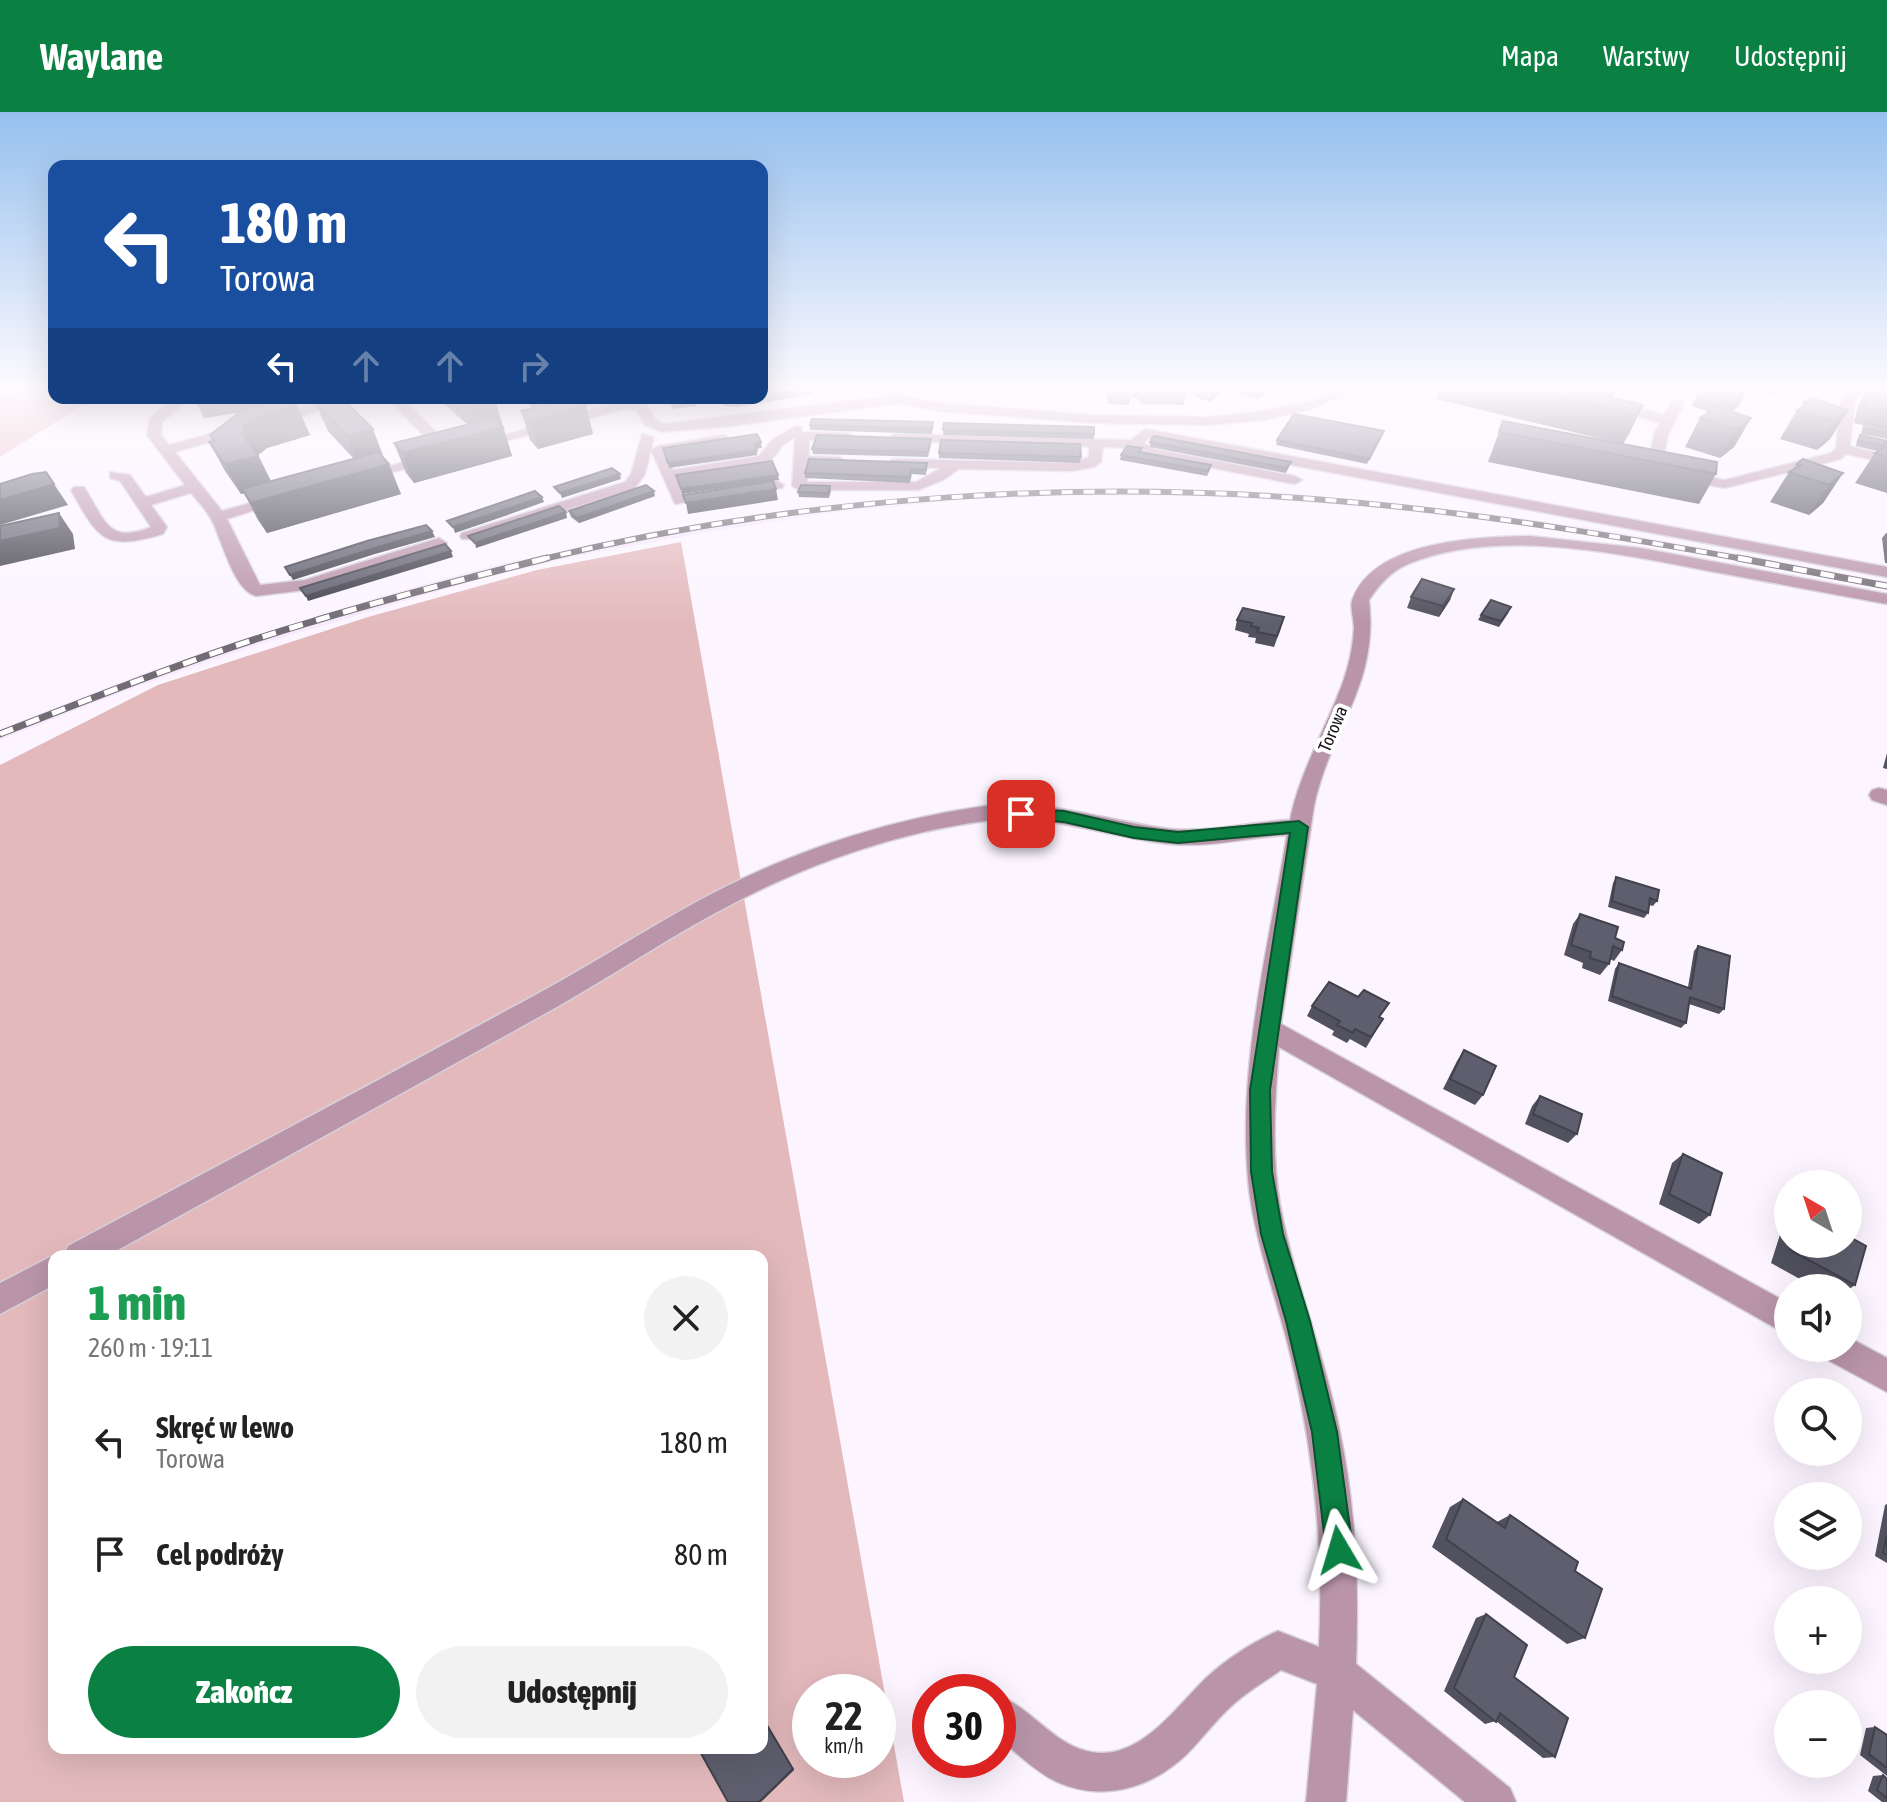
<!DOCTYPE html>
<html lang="pl">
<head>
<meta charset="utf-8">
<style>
  :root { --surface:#fff; --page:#f2f2f2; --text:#222; --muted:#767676; --accent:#0b8043 }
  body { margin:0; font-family:"Asap Condensed",sans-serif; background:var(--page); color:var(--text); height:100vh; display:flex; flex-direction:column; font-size:30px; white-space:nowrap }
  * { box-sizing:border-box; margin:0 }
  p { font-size:26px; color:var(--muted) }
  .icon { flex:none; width:44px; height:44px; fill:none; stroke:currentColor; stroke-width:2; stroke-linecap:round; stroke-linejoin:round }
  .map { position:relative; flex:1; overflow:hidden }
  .drawer { position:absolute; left:48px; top:1138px; width:720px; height:504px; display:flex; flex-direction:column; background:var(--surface); border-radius:16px; box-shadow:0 8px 32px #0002 }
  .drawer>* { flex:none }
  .banner { position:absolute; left:48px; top:48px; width:720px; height:244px; border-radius:16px; box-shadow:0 8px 32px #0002; background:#1a4fa0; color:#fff; overflow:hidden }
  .needle { width:52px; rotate:321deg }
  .tools { position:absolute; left:1774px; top:1058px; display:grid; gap:16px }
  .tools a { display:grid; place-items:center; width:88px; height:88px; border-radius:50%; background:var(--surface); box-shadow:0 8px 32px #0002; font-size:40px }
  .speed { position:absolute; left:792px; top:1562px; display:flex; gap:16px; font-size:40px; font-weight:700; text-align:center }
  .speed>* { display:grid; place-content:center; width:104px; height:104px; border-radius:50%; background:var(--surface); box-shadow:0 8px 32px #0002; line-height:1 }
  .speed small { font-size:20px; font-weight:400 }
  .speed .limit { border:12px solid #d22; background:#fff; color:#111 }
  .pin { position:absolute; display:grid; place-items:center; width:68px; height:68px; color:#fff; margin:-34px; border-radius:16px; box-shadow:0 4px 12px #0006 }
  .me { position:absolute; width:88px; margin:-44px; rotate:353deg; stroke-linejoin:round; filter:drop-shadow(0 0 6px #0008) }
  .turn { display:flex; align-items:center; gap:28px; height:168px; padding:0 40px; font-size:36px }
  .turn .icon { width:104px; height:104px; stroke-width:2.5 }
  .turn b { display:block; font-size:56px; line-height:68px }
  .lanes { display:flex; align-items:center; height:76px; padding:0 40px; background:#0003; justify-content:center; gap:40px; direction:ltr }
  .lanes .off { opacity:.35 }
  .round { display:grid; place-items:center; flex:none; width:84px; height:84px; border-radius:42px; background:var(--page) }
  .summary { display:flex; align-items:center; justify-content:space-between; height:136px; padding:0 40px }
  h1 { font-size:48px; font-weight:800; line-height:60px; color:#1e9e55 }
  .button { display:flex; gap:16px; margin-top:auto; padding:16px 40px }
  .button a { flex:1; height:92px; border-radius:48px; background:var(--accent); color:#fff; font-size:32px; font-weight:800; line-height:92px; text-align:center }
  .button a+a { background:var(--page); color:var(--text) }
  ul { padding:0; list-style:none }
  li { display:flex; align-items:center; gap:24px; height:112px; padding:0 40px }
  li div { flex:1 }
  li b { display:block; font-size:30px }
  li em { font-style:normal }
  header { display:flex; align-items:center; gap:48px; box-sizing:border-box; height:112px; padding:0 40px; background:var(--accent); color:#fff }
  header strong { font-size:38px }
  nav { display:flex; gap:44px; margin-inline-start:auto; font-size:28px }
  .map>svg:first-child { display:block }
</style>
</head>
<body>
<header>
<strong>Waylane</strong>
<nav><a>Mapa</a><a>Warstwy</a><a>Udostępnij</a></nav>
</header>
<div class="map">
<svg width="1887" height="1690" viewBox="0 0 1887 1690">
  <rect width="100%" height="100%" fill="#fcf5ff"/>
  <polygon fill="#f6eafc" points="1074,377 1295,382 1474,400 1601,417 1887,470 1887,477 1603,424 1387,396 1198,384 1072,384 964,388 830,401 710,420 576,444 476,468 258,533 138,574 0,628 0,617 136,564 385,483 496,453 707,411 828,394 964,381"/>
  <g fill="#e3b9bc" fill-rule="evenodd">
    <polygon points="0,275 54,275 54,286 94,286 0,345"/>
    <path d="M681 430 904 1690H0V653L158 573 368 505 537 458ZM54 1144H762V1636H54ZM810 1580H878V1648H810Z"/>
  </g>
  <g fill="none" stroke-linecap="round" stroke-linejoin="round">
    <defs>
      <g id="minor">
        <polygon points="885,275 895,275 904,284 939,291 1094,303 1208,305 1263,299 1308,290 1342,275 1360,275 1312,297 1263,308 1208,313 1094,311 939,299 900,291 723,315 662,320 645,313 636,298 625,297 476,337 469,333 625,289 645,291 655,307 664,312 889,284 883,278"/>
        <polygon points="1538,275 1561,275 1664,303 1672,289 1682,289 1684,292 1668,322 1661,358 1654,362 1647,358 1654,322 1660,311"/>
        <polygon points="1851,275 1865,275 1855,287 1850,334 1887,343 1887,351 1846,342 1841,347 1725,376 1679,368 1672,364 1679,360 1725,368 1831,341 1836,336 1841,286"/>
        <path d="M175 286H190L162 310 161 323 169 333 342 286H364L175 340 222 399 282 382 290 387 227 407 260 473 305 468 439 426 447 431 445 434 313 477 256 484C233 478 222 427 211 407 206 398 198 389 191 381L151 393 167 415 163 422C104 439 99 428 71 378L74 375H84C105 407 107 433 151 415L120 369 110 366V360L130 363 146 385 185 373 147 323 150 306Z"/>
        <polygon points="387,286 402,286 453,337 453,343 443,343"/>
        <polygon points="796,314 801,315 802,320 848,321 855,325 848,329 809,328 809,344 839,345 846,349 839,353 809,353 807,370 916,370 941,356 891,354 891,348 896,347 1072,351 1089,345 1089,335 892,329 892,323 897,322 1131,328 1145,317 1887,455 1887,465 1148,326 1144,331 1155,337 1295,364 1302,368 1295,372 1151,344 1132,336 1103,335 1101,350 1094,355 1072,359 959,357 943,368 918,378 799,378 792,374 795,325 783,333 769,351 677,366 685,384 777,369 784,373 782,376 675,392 651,338 645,362 635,376 474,427 462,427 460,424 462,421 625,370 631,362 642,322 654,325 651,338 658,334 724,323 731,327 724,331 666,341 673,358 759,344 773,327"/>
        <polygon points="433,341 438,342 438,348 360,369 353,365"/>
        <path d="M1530 424 1640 436 1887 482V492C1831 482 1776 471 1720 461 1626 443 1500 414 1408 452 1391 459 1379 473 1369 488 1379 574 1330 617 1314 694L1281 912 1788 1191V1223L1279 935C1275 987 1271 1041 1280 1093 1294 1168 1324 1241 1339 1316 1356 1394 1359 1472 1356 1552L1510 1676 1516 1690H1465L1353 1598 1346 1690H1306L1317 1572 1281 1558C1267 1568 1250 1578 1236 1590 1218 1605 1203 1626 1186 1643 1150 1677 1102 1690 1057 1670 1036 1660 1016 1640 998 1626V1583C1028 1595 1051 1627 1080 1637 1134 1657 1172 1599 1206 1566 1225 1548 1254 1529 1278 1519L1319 1535C1324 1435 1314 1339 1290 1241 1277 1187 1256 1133 1249 1077 1236 959 1268 838 1287 723 1248 725 1210 736 1171 732 1109 726 1049 700 985 709 901 720 815 749 740 788 676 820 617 861 555 896 406 979 257 1061 107 1144H64L68 1134C225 1050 383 966 539 881 602 847 661 807 725 775 805 735 897 706 985 694 1048 686 1108 710 1170 717 1210 721 1250 710 1290 708 1300 659 1326 617 1343 570 1349 553 1353 535 1354 516 1354 507 1349 494 1353 486 1376 428 1478 425 1530 424Z"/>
        <polygon points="1879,676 1887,678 1887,693 1872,688 1869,683 1872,678"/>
        <polygon points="54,1143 57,1144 54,1144 54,1173 0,1202 0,1171"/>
        <polygon points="1848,1225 1887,1246 1887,1280 1826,1247 1821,1236 1848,1236"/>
      </g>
    </defs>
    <use href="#minor" stroke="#d7d1da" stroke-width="3"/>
    <use href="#minor" fill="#ba95aa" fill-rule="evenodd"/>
    <defs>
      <path id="rail-far1" d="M539 448C805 383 1089 365 1361 391 1491 403 1621 425 1749 448"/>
      <g id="rail">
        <polyline points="1738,446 1887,474"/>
        <path d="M0 622C102 582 205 541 311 510 389 486 468 466 547 446"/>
      </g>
    </defs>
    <use href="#rail-far1" stroke="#716c73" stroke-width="6"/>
    <use href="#rail" stroke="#716c73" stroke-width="7"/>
    <use href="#rail-far1" stroke="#fff" stroke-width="4" stroke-dasharray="11" stroke-linecap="butt"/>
    <use href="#rail" stroke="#fff" stroke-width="5" stroke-dasharray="14" stroke-linecap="butt"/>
  </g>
  <g fill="#52515f">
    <polygon points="1133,275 1186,283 1184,293 1141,292 1139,287 1132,286"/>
    <polygon points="1190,275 1269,275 1268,279 1258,287 1222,276 1221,281 1210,290 1194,285 1195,282 1189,281"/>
    <polygon points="1384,275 1403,275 1397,282 1383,279"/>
    <polygon points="1439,275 1619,275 1612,286 1643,293 1623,332 1436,287"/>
    <polygon points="1701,275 1788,275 1777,283 1749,276 1738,295 1732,299 1751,306 1734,335 1720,346 1685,335 1700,306 1704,303 1707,299 1691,294"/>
    <polygon points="1867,277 1887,283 1887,327 1861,322 1863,313 1854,311 1858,294"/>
    <polygon points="1109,280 1130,281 1129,293 1108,292"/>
    <polygon points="812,282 736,295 723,294 719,286 762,286"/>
    <polygon points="194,286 290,286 297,294 310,323 267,336 258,343 271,370 354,347 328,319 315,290 384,346 401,382 267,421 258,408 244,381 241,382 225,359 209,330 213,329 210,323 239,300 204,306"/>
    <polygon points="441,286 492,286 495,288 512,344 414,371 406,361 394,331 468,313 442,290"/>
    <polygon points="560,286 601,286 602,290 586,293 593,322 538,337 530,328 521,299 532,297 531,293 541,294 561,289"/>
    <polygon points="1804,290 1848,298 1830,327 1817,338 1780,327 1797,298 1801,296"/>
    <polygon points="1503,309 1716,362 1699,392 1488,350"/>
    <polygon points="933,310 932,322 810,318 810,313"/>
    <polygon points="944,311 1094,322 1094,327 943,323"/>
    <polygon points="1384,319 1367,352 1276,333 1277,328"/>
    <polygon points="1860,323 1887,329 1887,381 1855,371 1875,341 1878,339 1856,334 1857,328"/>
    <polygon points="1150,330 1289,355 1286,361 1150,335"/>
    <polygon points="931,332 928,345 813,342 812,337"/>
    <polygon points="1141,340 1211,353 1210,358 1207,364 1120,348 1121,343"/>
    <polygon points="939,341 1081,345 1080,351 939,346"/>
    <polygon points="927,351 926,363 912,362 910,371 805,366 805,361"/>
    <polygon points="1797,352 1843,361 1823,391 1809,403 1770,390 1789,360 1792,358"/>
    <polygon points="830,374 831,379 829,386 799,385 798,380"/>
    <polygon points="655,384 579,411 571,405 569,399"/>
    <polygon points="1886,421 1887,421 1887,451 1885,451 1882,426"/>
    <polygon points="1454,477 1450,488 1439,505 1407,496 1411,485"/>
    <polygon points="1509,500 1499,515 1478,508 1481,503"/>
    <polygon points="1237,508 1281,516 1274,535 1255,531 1256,526 1248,525 1249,522 1235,518"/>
    <polygon points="1887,641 1887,657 1883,656"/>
    <polygon points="1616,765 1657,789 1653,794 1649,793 1648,801 1644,806 1608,795 1613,771"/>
    <polygon points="1580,802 1615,826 1622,838 1614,849 1610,847 1609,852 1600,863 1582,856 1583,851 1564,843 1573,812"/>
    <polygon points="1698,834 1724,897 1719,902 1689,892 1686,911 1681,916 1608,889 1615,857 1619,851 1688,875 1694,839"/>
    <polygon points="1312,894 1380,905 1383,907 1366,936 1350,927 1347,931 1332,923 1334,919 1307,904"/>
    <polygon points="1464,938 1483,983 1475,993 1443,977 1457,949"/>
    <polygon points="1540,984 1577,1022 1568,1031 1525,1012 1532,994"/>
    <polygon points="1683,1042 1710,1103 1699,1112 1659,1092 1672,1051"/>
    <polygon points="1788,1110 1788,1132 1848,1132 1855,1173 1848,1178 1848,1176 1816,1176 1771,1151 1783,1113"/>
    <polygon points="1463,1387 1497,1410 1510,1403 1575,1459 1585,1526 1567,1532 1432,1435 1450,1395"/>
    <polygon points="1887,1392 1887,1451 1875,1444 1885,1393"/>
    <polygon points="1486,1502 1514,1565 1555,1645 1543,1646 1496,1609 1485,1612 1444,1579 1476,1506"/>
    <polygon points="1875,1615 1887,1623 1887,1664 1860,1643 1866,1616"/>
    <polygon points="1883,1663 1887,1667 1887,1690 1882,1690 1868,1679 1873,1664"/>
  </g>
  <g fill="#42424d">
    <polygon points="762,275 812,275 812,282 736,295 735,286 762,286"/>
    <polygon points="1217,275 1222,275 1221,281 1210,290 1212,280"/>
    <polygon points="1262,275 1269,275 1268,279 1258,287 1260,277"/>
    <polygon points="1616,275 1619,275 1610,288"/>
    <polygon points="1741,275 1749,275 1738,295 1724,305"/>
    <polygon points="1782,275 1788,275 1777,283"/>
    <polygon points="194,286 290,286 260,297 204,306"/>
    <polygon points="578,286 601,286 602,290 580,294"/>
    <polygon points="670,286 695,286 696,294 672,297"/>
    <polygon points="495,288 512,344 414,371 402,341 479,321 471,295"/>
    <polygon points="1643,293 1629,322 1623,332 1637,303"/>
    <polygon points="297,294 310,323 267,336 258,343 273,373 241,382 225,352 242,321 242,315 253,307"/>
    <polygon points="586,294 593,322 538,337 530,308"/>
    <polygon points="1848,298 1830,327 1817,338 1835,309"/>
    <polygon points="1751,306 1734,335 1720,346 1736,317"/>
    <polygon points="373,317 384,346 359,353 347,324"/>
    <polygon points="761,330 762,336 754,337 754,332"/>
    <polygon points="757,338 757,343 669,356 668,351"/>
    <polygon points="389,352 401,382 267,421 251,391"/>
    <polygon points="1843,361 1823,391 1809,403 1829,373"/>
    <polygon points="620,362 621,367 562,386 560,381"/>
    <polygon points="778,363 779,368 682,382 681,377"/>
    <polygon points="54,372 68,393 0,413 0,388"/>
    <polygon points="776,377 778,388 688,402 686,391"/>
    <polygon points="654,379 655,384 579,411 577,406"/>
    <polygon points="542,385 544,390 502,405 455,421 453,415"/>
    <polygon points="566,400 567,406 476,436 475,431"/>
    <polygon points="59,401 73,422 75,437 0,454 0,429"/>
    <polygon points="432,419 435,425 375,442 293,468 290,463 372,437"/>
    <polygon points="451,439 453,445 308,489 306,484"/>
    <polygon points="1454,477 1450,488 1439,505 1443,494"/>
    <polygon points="762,1603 794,1658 761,1690 759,1690"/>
  </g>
  <g fill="#5f5e6e" stroke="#42424d" stroke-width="2">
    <polygon points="1133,275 1173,275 1186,277 1186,283 1142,282 1140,277"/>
    <polygon points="1196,275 1217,275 1212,280"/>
    <polygon points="1519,275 1566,275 1643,293 1637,303"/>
    <polygon points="1870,275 1882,275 1887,277 1882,281 1867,277"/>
    <polygon points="1867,279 1887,283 1887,301 1864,296"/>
    <polygon points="1109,280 1130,281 1129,289 1108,287"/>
    <polygon points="288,286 290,286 297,294 253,307 242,315 246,320 242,321 258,344 225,352 209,330 214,329 210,323 244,297"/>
    <polygon points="331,286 342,286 373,317 347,324 315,290"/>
    <polygon points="460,286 492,286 495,288 471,295"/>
    <polygon points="561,286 578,286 586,294 530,308 521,299 534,296 531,293 538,291 541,294 563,289"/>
    <polygon points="1811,286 1848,298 1835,309 1797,298 1809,292 1804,290"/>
    <polygon points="1715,294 1751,306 1736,317 1700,306 1712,299 1708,298"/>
    <polygon points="1294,302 1384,319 1369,347 1277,328"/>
    <polygon points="494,306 503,315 402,341 394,331"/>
    <polygon points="812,307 933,310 932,317 810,313"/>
    <polygon points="1503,309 1717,350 1716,362 1499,320"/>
    <polygon points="944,311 1094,315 1094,322 943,318"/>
    <polygon points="1865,311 1887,316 1887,321 1864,316"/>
    <polygon points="757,322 761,330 754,332 757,338 668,351 663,336"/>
    <polygon points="817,323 931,327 928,340 812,337"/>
    <polygon points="1860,323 1887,329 1887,330 1882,333 1885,334 1859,329"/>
    <polygon points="1154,324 1291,350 1287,356 1150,330"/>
    <polygon points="941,328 1080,332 1081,345 939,341"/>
    <polygon points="1887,330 1887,345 1875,341 1886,335 1882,333"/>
    <polygon points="1127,334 1142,336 1139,340 1211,353 1208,359 1121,343"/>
    <polygon points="378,340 389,352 251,391 242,377"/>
    <polygon points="809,347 927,351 926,358 911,357 909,365 805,361"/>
    <polygon points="1803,347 1843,361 1829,373 1789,360 1801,353 1797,352"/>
    <polygon points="772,349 778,363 681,377 676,363"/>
    <polygon points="612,356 620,362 560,381 554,375"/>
    <polygon points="46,360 54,372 0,388 0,372 32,362"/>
    <polygon points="773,369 776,377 686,391 683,383"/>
    <polygon points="646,373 654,379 577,406 569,399"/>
    <polygon points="801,373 830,374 828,381 798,380"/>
    <polygon points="535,379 542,385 453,415 447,409"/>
    <polygon points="559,394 566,400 475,431 468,424"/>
    <polygon points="59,401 60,416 0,429 0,414"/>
    <polygon points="426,413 432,419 372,437 290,463 285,455 367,429"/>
    <polygon points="445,432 451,439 306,484 300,476"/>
    <polygon points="1422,467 1454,477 1443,494 1411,485"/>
    <polygon points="1491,488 1511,495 1501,509 1481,503"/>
    <polygon points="1243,496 1284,505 1277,524 1257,520 1259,516 1251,514 1252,511 1237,508"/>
    <polygon points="1616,765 1659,778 1657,789 1650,786 1648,801 1612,789"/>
    <polygon points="1580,802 1618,815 1615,826 1624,830 1622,838 1613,834 1609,852 1590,846 1591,840 1571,833"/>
    <polygon points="1698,834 1730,844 1724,897 1690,885 1686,911 1612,884 1619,851 1691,877"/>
    <polygon points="1329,870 1358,885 1364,878 1389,891 1379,905 1383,907 1371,925 1355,917 1353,921 1337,913 1340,909 1312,894"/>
    <polygon points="1464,938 1496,954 1483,983 1450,967"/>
    <polygon points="1540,984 1582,1002 1577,1022 1533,1002"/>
    <polygon points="1683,1042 1722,1061 1710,1103 1669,1082"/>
    <polygon points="1848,1124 1866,1134 1855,1173 1790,1138 1791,1132 1848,1132"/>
    <polygon points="1463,1387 1505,1416 1510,1403 1578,1450 1575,1459 1602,1477 1585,1526 1446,1427"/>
    <polygon points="1887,1423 1887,1443 1883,1441"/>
    <polygon points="1486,1502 1527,1533 1514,1565 1568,1606 1555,1645 1500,1601 1496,1610 1454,1576"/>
    <polygon points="762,1605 793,1657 759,1690 728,1690 698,1636 762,1636"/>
    <polygon points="1875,1615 1887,1623 1887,1656 1869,1642"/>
    <polygon points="1883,1663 1887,1667 1887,1686 1877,1678"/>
  </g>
  <linearGradient id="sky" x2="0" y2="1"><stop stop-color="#95c0ee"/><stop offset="0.54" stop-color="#fefaff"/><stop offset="1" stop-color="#fefaff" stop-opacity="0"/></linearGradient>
  <rect width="1887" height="512" fill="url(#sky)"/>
  <polygon fill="#0b8043" stroke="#07532c" stroke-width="2" points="1021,697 1064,699 1134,715 1178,720 1299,709 1308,715 1270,978 1272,1060 1283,1122 1310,1209 1337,1320 1353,1438 1349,1448 1339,1452 1330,1448 1326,1438 1312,1320 1286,1209 1261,1122 1251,1060 1250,978 1290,721 1178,731 1134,726 1064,710 1015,706 1013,702"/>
  <g text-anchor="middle" stroke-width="8" stroke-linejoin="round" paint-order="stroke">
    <g font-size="18" fill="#171318" stroke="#fff">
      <text transform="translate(1333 617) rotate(-67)" y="6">Torowa</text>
    </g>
  </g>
</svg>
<div class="tools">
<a><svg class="needle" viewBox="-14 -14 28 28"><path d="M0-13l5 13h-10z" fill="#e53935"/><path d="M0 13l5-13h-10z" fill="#767676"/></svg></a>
<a><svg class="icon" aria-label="sound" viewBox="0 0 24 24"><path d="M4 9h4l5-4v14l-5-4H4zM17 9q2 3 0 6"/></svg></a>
<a><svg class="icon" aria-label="search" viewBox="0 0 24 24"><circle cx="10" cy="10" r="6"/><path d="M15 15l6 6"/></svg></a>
<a><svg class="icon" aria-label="layers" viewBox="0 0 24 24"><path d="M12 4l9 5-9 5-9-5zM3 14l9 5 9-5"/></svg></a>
<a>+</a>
<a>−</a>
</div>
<div class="speed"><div>22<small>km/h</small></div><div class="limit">30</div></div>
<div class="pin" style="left:1021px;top:702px;background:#d93025"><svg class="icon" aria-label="arrive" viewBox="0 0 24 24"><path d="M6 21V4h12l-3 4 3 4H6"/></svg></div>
<svg class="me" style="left:1339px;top:1438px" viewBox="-20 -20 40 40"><path d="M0-17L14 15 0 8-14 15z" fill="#0b8043" stroke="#fff" stroke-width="4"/></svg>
<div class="banner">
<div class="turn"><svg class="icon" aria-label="left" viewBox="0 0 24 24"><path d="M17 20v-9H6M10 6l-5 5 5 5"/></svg><div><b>180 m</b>Torowa</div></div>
<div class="lanes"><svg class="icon" aria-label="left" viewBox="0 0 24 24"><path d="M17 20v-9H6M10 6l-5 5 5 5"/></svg><svg class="icon off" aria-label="ahead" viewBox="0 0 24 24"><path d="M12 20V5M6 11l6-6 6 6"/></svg><svg class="icon off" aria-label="ahead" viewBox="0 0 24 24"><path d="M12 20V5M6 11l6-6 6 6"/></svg><svg class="icon off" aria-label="right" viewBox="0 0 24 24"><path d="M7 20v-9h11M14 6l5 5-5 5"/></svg></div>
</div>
<section class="drawer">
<div class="summary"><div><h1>1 min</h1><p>260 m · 19:11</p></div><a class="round"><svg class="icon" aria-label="close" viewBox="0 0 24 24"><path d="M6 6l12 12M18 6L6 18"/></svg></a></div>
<ul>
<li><svg class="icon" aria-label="left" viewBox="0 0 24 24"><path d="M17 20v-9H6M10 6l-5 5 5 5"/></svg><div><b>Skręć w lewo</b><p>Torowa</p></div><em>180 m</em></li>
<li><svg class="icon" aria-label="arrive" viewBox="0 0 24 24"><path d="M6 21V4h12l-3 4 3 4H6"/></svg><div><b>Cel podróży</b></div><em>80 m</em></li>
</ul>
<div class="button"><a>Zakończ</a><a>Udostępnij</a></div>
</section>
</div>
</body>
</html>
